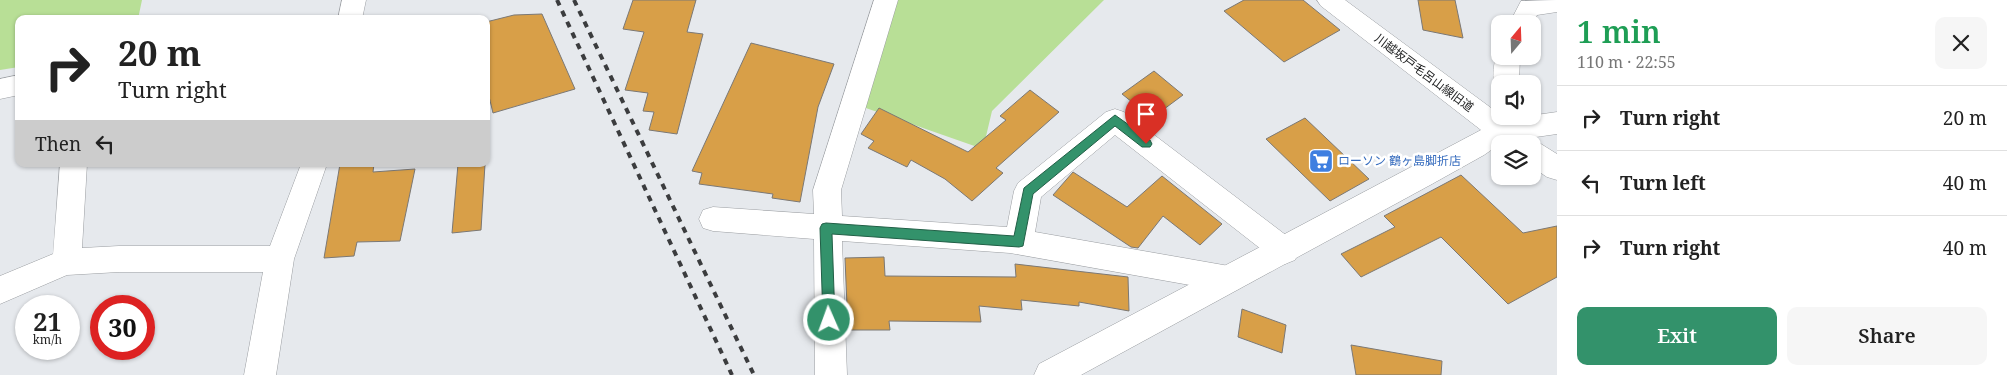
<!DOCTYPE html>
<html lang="en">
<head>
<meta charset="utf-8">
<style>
  :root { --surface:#fff; --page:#f6f6f6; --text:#222; --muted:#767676; --line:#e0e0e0; --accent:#33926b }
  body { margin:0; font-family:"Noto Serif","Noto Sans JP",serif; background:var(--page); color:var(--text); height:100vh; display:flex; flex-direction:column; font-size:19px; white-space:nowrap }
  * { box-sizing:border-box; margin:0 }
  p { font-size:16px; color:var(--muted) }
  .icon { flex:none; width:28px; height:28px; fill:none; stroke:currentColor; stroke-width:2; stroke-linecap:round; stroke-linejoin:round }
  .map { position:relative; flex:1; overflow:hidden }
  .details { display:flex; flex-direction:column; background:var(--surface); width:450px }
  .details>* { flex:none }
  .top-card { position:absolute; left:15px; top:15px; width:475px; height:152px; border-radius:10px; box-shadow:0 1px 4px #0004; background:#fff; color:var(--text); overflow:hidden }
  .needle { width:32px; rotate:19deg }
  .buttons { position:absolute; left:1491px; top:15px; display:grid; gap:10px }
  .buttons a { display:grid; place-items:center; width:50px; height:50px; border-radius:10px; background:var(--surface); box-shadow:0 1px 4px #0004; font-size:25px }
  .speed { position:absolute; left:15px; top:295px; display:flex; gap:10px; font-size:25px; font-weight:700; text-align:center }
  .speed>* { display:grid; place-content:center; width:65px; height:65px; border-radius:50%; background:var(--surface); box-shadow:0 1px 4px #0004; line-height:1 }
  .speed small { font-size:12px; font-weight:400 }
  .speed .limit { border:8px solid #d22; background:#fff; color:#111 }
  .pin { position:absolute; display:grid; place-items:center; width:42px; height:42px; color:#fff; margin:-51px -21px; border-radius:50% 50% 50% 0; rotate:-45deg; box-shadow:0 0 5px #0007 }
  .pin .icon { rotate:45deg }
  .me { position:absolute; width:55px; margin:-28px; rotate:358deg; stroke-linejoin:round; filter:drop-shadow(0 0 4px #0008) }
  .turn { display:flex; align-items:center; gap:18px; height:105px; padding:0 20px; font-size:22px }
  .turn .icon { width:65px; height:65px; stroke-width:2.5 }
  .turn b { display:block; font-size:35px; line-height:42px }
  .then { display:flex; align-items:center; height:48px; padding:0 20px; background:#0003; gap:10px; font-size:19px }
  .round { display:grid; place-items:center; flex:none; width:52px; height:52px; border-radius:10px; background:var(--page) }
  .head { display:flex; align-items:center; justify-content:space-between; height:85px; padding:0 20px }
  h1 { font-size:30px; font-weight:600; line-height:38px; color:#1e9e55 }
  .primary-button { display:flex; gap:10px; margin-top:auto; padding:10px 20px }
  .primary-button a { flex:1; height:58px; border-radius:10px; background:var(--accent); color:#fff; font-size:20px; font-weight:600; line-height:58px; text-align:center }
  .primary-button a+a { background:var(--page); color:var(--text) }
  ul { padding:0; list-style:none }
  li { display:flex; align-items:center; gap:15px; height:65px; padding:0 20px; border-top:1px solid var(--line) }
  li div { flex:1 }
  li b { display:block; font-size:19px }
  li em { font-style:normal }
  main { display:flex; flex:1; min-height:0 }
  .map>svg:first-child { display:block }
</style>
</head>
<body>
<main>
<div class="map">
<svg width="1557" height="375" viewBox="0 0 1557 375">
  <rect width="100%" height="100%" fill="#e6e9ed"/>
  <g fill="#b8df96">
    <polygon points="0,0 142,0 138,19 19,19 19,67 0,70"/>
    <polygon points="896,0 1104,0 992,111 983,149 863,107"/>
  </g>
  <g fill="#d89f48" stroke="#7b7875">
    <polygon points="633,0 696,0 687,32 703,34 677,134 649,130 654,112 643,111 648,93 625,90 644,32 623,29"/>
    <polygon points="1244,0 1303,0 1340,30 1284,62 1224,11"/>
    <polygon points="1418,0 1455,0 1463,38 1423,30"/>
    <polygon points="542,14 575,89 493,113 486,84 486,22 514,15"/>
    <polygon points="751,43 834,64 818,107 800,202 772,198 773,194 699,184 702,173 692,171"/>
    <polygon points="1154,71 1183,95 1152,118 1122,94"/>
    <polygon points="1030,90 1059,112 996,168 1003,173 972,201 945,179 911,160 907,167 868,148 874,141 861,134 879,108 968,152 1006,120 1000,116"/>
    <polygon points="1305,118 1369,179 1330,201 1266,139"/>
    <polygon points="340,164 374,164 373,172 415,169 400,241 357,242 354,256 324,258"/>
    <polygon points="458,164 485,164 481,230 452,233"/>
    <polygon points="1073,172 1127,207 1162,176 1222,224 1200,245 1163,216 1138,248 1131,247 1053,195"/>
    <polygon points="1461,175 1523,233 1557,226 1557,277 1508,304 1441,237 1361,277 1341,254 1395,227 1384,216"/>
    <polygon points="884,257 885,276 1016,277 1015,264 1128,277 1129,311 1079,302 1079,306 1021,300 1022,310 979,306 981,322 889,321 890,330 848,330 845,258"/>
    <polygon points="1242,309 1286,325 1282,353 1238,337"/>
    <polygon points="1351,345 1442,361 1441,375 1356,375"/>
  </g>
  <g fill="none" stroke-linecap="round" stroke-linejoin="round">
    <defs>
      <g id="minor">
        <polygon points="342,0 366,0 362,19 338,19"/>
        <polygon points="874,0 898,0 841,190 842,216 1007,227 1014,191 1018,183 1106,112 1115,109 1124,112 1295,242 1299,251 1295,260 1285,264 1275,260 1115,135 1041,197 1035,232 1229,266 1239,270 1244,279 1239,288 1229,292 1010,253 842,241 847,375 815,375 814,239 713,231 703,228 699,219 703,210 713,207 814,214 813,190"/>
        <polygon points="1557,0 1557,12 1537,15 1532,25 1509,24 1521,1"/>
        <path d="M1500 49V56H1520L1519 84H1500V92L1497 91C1491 80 1493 59 1500 49Z"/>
        <polygon points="19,75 19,95 0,99 0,79"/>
        <path d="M1500 106V116H1515V118L1557 112V134L1501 142 1492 139C1486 128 1488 119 1493 108Z"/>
        <polygon points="60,164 87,164 82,248 119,246 270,246 301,164 327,164 294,259 276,375 244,375 263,272 119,272 67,275 0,304 0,276 53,254"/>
      </g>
      <polygon id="tertiary" points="1317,0 1345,0 1529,136 1532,141 1541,144 1557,154 1557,180 1547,177 1532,167 1532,144 1500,144 1484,155 1432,184 1081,375 1034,375 1039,364 1481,130 1321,6"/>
    </defs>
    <use href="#minor" stroke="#9a9da1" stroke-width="1"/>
    <use href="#tertiary" stroke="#9a9da1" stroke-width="1"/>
    <use href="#minor" fill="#fff" fill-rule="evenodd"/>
    <use href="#tertiary" fill="#fff" fill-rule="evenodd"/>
    <g stroke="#3b3c3e" stroke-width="4" stroke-dasharray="6 6" stroke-linecap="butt">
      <polyline points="557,0 732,375"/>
      <polyline points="574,0 754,375"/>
    </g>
  </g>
  <polygon fill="#33926b" stroke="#215f46" points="1115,115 1150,140 1152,144 1150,147 1142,147 1115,126 1033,194 1023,246 1019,247 832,234 835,320 834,324 829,326 825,324 823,320 820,228 822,224 826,223 1014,236 1024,188"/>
  <defs>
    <symbol id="supermarket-square" viewBox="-11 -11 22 22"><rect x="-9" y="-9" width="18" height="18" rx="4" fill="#3f7fe0" stroke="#fff"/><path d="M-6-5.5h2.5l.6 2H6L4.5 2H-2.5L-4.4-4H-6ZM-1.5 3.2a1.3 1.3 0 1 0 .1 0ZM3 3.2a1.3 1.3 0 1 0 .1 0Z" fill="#fff"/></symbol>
  </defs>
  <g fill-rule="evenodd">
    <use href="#supermarket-square" x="1307" y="147" width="28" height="28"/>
  </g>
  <g text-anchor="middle" stroke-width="5" stroke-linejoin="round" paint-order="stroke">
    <g font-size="12" fill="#1b1c1d" stroke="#fff">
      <text transform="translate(1424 73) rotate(37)" y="4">川越坂戸毛呂山線旧道</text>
    </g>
    <g font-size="12" fill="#366cbe" stroke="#fff" text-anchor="start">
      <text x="1338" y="165">ローソン 鶴ヶ島脚折店</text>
    </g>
  </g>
</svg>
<div class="buttons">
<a><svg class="needle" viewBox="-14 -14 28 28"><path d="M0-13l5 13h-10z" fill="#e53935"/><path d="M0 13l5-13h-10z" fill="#767676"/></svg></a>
<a><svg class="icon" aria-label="sound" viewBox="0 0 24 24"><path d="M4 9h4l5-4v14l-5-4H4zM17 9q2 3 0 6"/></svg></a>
<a><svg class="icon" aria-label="layers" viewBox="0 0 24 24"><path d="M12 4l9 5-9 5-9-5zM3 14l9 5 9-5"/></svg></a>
</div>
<div class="speed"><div>21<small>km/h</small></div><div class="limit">30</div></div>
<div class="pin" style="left:1146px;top:144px;background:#d93025"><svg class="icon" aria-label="arrive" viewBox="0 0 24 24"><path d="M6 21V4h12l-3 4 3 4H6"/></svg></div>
<svg class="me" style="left:829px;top:320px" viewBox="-20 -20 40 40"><circle r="17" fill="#33926b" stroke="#fff" stroke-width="3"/><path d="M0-11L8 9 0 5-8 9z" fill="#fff"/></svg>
<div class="top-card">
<div class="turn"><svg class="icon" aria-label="right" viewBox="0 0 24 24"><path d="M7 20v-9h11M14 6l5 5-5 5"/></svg><div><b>20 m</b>Turn right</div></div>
<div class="then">Then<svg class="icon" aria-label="left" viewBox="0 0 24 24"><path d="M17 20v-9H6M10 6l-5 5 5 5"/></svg></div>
</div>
</div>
<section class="details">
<div class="head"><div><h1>1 min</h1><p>110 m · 22:55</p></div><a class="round"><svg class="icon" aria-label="close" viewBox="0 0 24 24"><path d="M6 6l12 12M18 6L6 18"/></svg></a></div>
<ul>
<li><svg class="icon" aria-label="right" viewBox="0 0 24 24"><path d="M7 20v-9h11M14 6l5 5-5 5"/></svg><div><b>Turn right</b></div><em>20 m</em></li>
<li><svg class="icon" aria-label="left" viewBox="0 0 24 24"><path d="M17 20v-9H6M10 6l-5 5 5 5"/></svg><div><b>Turn left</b></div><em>40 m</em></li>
<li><svg class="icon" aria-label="right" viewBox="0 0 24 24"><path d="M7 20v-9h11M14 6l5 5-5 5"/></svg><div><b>Turn right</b></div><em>40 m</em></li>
</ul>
<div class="primary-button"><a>Exit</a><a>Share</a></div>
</section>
</main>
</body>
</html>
